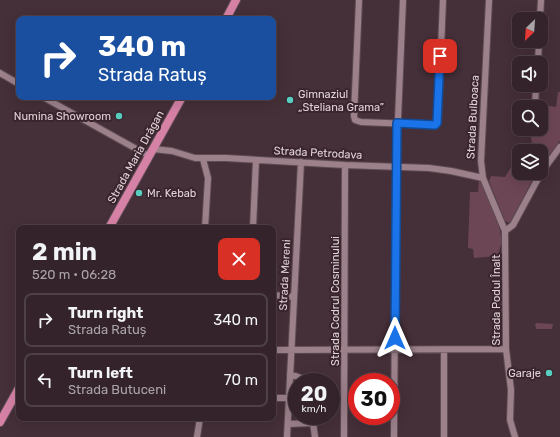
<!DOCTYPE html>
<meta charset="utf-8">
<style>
body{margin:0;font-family:Rubik,sans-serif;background:#3f2f36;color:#f1f3f6;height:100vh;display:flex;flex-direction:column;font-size:15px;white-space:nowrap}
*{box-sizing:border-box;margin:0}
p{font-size:13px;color:#a9a4a8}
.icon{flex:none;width:22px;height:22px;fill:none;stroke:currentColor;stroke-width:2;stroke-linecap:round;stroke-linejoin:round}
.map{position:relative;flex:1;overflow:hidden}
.panel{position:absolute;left:16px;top:225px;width:260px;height:196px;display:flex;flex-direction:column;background:#34232a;border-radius:8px;box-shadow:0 4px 16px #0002,0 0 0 1px #4e4047}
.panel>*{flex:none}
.top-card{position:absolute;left:16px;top:16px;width:260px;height:84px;border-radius:8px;box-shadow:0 4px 16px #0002,0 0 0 1px #4e4047;background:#1a4fa0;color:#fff;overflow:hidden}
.needle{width:26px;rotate:205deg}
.tools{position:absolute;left:512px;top:12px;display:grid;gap:8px}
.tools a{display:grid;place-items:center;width:36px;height:36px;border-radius:8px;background:#34232a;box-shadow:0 4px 16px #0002,0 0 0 1px #4e4047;font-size:20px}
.speed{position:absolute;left:288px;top:373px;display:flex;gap:8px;font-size:20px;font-weight:700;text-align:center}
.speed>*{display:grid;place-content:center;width:52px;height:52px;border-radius:50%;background:#34232a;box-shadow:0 4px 16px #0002,0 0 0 1px #4e4047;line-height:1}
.speed small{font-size:10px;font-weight:400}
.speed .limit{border:6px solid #d22;background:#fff;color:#111}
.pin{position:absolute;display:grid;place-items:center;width:34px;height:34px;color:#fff;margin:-17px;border-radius:8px;box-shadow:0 2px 6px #0006}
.me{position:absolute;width:44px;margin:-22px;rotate:0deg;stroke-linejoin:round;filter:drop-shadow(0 0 3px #0008)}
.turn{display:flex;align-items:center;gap:14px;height:84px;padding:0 16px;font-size:18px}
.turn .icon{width:52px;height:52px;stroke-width:2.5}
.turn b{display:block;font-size:28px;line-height:34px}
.round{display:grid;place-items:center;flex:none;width:42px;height:42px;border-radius:8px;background:#3f2f36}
.headline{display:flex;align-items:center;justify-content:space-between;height:68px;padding:0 16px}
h1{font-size:24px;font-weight:700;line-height:30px}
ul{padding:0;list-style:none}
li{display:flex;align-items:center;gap:12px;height:54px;margin:0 8px 6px;padding:0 8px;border:2px solid #4e4047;border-radius:8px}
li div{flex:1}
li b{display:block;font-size:15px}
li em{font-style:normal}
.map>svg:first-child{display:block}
</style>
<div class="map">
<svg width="560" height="437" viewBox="0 0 560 437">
<rect width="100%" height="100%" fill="#452f38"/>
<path fill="#6d4656" d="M558,92h2v49l-19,25v-15h-15l6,-9 -2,-9 2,-4h9v-22h-3l1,-3 17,3z
M519,155v18h17l-26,50 -5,-2 -16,-40 2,-5 14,1z
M479,180c8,5 22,47 22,57 1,6 -1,13 -4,19l-23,2 -1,-9 -5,-1 2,-56h8z
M537,323l16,1 -1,5h-16l-1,-5z"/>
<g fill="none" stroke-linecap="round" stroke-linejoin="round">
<g stroke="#5e4b53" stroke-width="8">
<path id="minor" d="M359,0l-5,116 1,4 6,2 74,3 3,-4 5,-121
M489,0l-8,161 2,17 22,53 1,118 5,41 -1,30 5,17
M540,19l1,-19
M538,63l1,-22
M0,73l19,11
M43,97l106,59
M535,107l1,-22
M153,149l19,2 23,7h31l119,7 84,3 22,3 32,7
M203,159l5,19 -3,50
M541,173l19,-26
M253,228l3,-68
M505,231l8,-6 28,-52
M273,295l21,2
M273,350l233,-1
M290,374l22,8
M273,398h16
M288,424l25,-1 2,14
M197,437l3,-19
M287,437l14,-275
M344,437l1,-272
M394,437l2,-270 7,-167
M444,437v-87"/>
</g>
<g stroke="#5e4b53" stroke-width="10">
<path id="major" d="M226,19l10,-19
M109,228l73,-131
M0,422l19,-34"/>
</g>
<use href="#minor" stroke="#9c818b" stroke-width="6"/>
<use href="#major" stroke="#d682a6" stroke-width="8"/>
</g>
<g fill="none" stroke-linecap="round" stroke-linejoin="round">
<g stroke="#114b97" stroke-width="10">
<path id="route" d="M395,338l2,-215 38,2 2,-2 3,-67"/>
</g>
<use href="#route" stroke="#1a73e8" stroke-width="7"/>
</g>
<g fill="#58cec0" stroke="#3a252e" stroke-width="1.5">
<circle cx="290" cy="100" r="4"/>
<circle cx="119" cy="116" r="4"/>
<circle cx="139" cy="193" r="4"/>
<circle cx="549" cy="373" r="4"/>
</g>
<g text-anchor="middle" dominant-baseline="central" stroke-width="4" stroke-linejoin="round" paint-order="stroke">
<g font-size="11" fill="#e0d2d7" stroke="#3a252e" text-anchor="start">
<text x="298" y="94">Gimnaziul<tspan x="298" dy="13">„Steliana Grama”</tspan></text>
<text x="111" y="116" text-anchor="end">Numina Showroom</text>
<text x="147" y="193">Mr. Kebab</text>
<text x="541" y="373" text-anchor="end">Garaje</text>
</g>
<g font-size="11" fill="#e0d2d7" stroke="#3a252e">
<text transform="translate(473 117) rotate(-87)">Strada Bulboaca</text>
<text transform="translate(318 153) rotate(3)">Strada Petrodava</text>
<text transform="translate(136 157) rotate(-61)">Strada Maria Drăgan</text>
<text transform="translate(285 275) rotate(-87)">Strada Mereni</text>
<text transform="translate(496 300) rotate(-90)">Strada Podul Înalt</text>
<text transform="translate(335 301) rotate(-90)">Strada Codrul Cosminului</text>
</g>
</g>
</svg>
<div class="tools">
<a><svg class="needle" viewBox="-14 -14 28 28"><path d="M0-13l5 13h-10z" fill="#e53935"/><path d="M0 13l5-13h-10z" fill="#a9a4a8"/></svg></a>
<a><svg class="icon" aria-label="sound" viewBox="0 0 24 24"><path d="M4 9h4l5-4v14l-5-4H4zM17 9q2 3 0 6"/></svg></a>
<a><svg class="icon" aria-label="search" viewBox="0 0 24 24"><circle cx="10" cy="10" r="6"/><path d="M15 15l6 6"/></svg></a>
<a><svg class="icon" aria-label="layers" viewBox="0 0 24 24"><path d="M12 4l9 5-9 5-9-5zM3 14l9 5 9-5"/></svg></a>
</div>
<div class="speed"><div>20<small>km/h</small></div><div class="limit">30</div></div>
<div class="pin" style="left:440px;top:56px;background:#d93025"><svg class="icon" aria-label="arrive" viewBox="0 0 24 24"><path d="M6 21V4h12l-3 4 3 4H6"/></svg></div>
<svg class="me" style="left:395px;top:338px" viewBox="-20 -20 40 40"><path d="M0-17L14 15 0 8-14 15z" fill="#1a73e8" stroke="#fff" stroke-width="4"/></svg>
<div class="top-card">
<div class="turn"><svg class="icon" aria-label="right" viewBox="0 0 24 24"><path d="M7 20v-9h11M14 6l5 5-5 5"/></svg><div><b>340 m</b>Strada Ratuș</div></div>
</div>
<section class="panel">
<div class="headline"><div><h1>2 min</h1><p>520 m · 06:28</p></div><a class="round" style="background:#d93025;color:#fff"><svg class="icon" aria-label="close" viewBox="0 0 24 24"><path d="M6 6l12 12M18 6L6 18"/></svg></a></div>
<ul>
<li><svg class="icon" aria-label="right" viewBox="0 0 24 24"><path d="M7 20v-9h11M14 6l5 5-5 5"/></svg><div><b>Turn right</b><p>Strada Ratuș</p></div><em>340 m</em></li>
<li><svg class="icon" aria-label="left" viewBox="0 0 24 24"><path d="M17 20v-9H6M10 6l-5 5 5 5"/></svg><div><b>Turn left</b><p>Strada Butuceni</p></div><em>70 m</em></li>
</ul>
</section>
</div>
